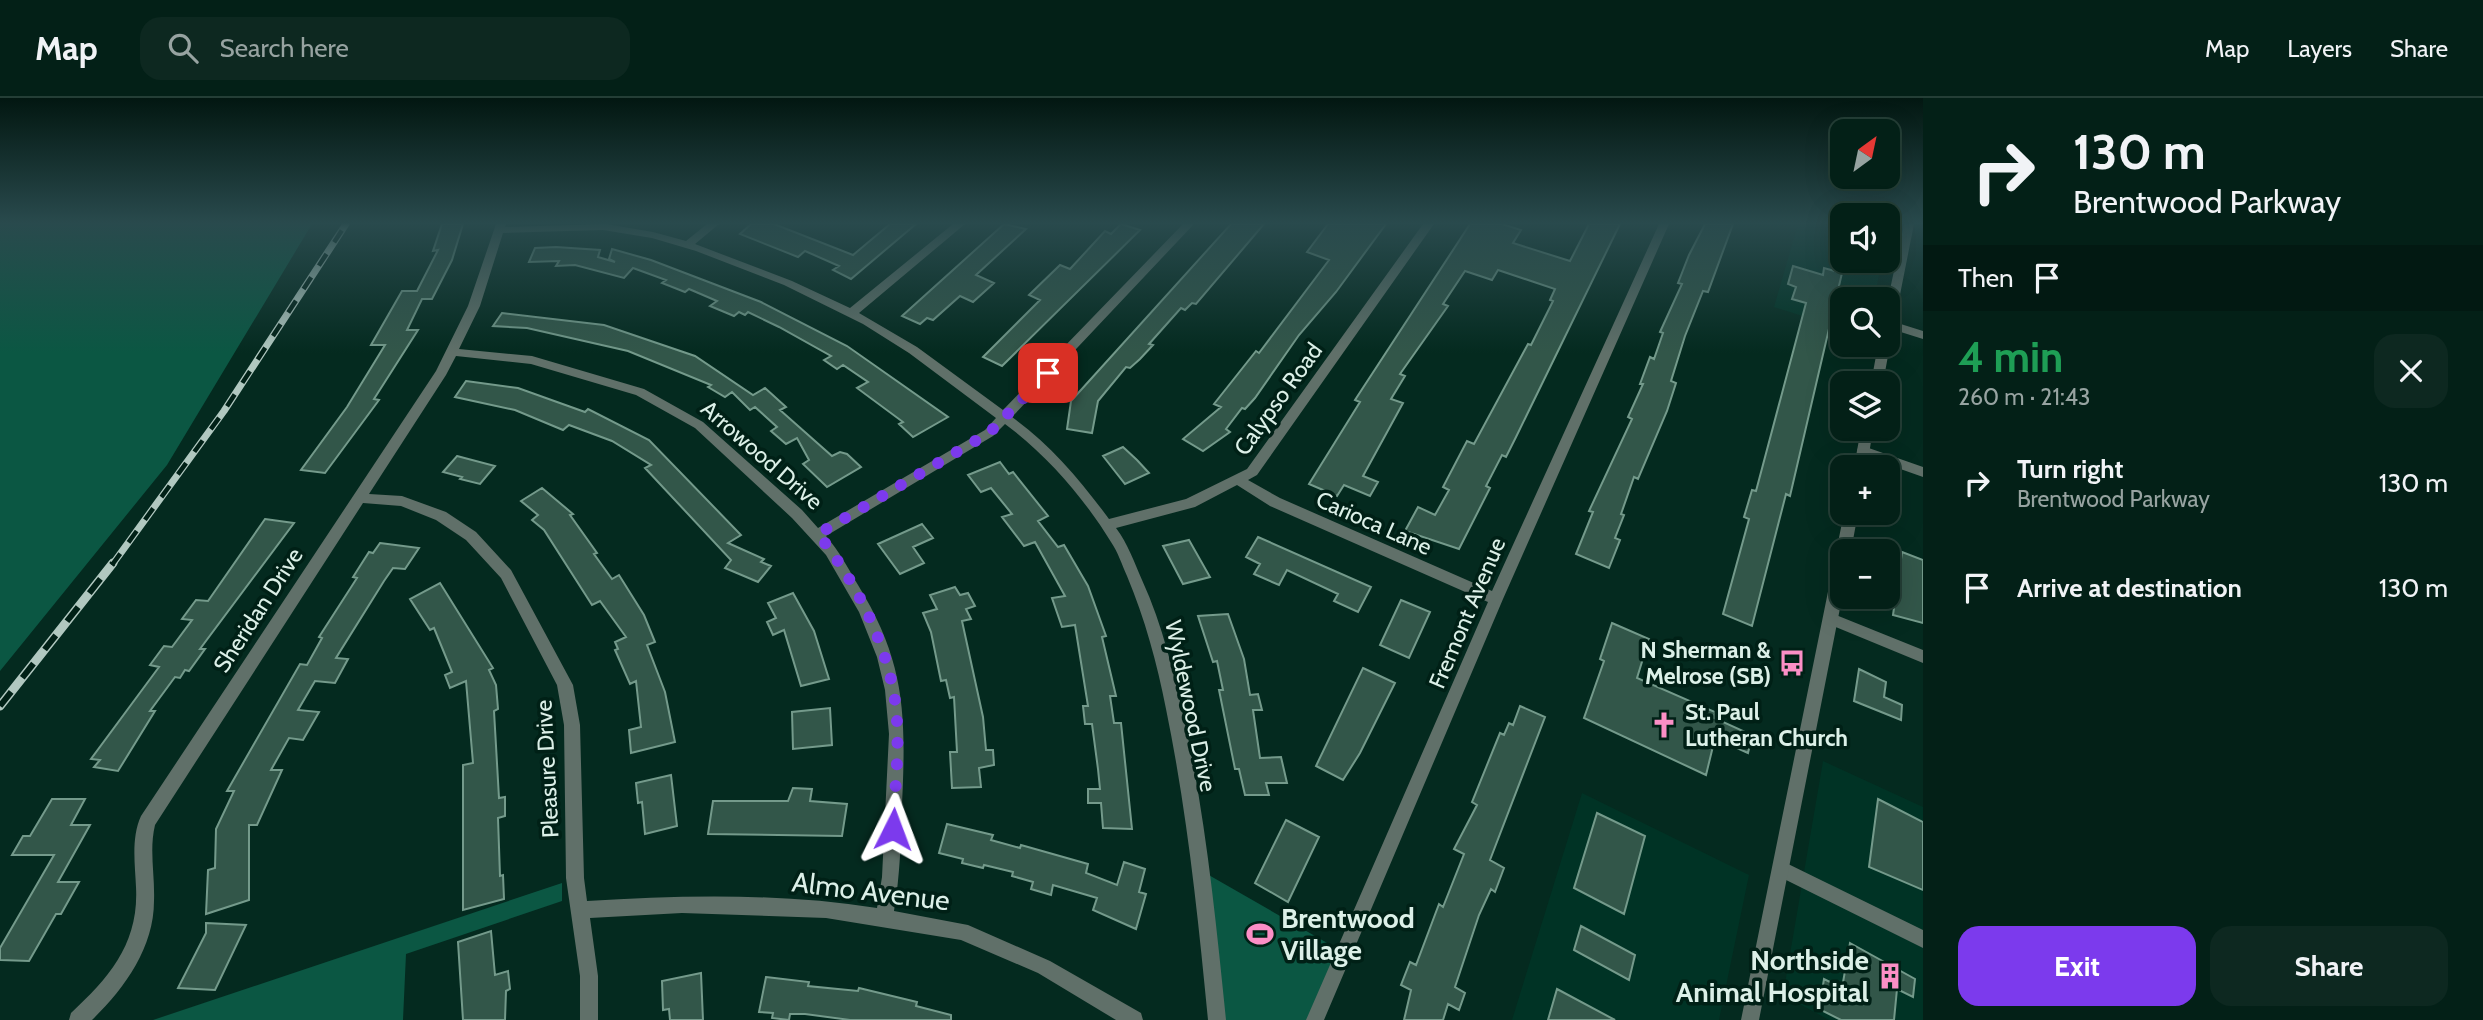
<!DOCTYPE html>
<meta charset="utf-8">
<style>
body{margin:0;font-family:Cabin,sans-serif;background:#0d2820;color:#f1f3f6;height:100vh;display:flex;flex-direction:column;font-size:26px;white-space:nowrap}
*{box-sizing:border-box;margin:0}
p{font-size:23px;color:#97a3a1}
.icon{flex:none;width:38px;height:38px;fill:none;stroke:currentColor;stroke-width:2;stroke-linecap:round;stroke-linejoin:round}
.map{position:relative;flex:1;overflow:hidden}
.details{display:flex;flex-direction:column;background:#032017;width:560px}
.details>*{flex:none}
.banner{background:#032017;color:#f1f3f6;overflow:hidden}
.needle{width:46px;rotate:33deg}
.controls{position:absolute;left:1830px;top:21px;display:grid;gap:14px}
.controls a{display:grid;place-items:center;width:70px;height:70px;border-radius:14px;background:#032017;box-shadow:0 7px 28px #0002,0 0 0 2px #243e36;font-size:35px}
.pin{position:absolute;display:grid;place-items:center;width:60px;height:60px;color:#fff;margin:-30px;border-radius:14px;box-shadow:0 4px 10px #0006}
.me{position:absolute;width:77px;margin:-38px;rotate:3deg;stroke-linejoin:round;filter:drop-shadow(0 0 5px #0008)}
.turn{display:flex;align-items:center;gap:24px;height:147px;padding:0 35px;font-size:32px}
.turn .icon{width:91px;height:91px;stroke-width:2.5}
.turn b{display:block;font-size:49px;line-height:60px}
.then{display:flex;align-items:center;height:66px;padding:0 35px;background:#0003;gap:14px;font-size:26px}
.round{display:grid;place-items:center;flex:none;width:74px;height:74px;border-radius:21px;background:#0d2820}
.head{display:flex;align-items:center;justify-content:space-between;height:119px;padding:0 35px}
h1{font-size:42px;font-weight:700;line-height:52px;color:#1e9e55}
.action{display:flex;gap:14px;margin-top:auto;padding:14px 35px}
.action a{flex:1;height:80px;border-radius:21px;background:#7c3aed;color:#fff;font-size:28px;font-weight:700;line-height:80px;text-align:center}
.action a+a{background:#0d2820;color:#f1f3f6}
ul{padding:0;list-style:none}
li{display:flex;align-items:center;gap:21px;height:105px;padding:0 35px}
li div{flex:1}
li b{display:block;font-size:26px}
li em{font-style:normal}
header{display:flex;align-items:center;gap:42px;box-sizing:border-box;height:98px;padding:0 35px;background:#032017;border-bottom:2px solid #243e36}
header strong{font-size:33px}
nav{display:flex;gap:38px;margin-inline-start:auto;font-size:24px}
.search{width:490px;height:63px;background:#0d2820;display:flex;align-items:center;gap:18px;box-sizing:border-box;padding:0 24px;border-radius:21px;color:#97a3a1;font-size:26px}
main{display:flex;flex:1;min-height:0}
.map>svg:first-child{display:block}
</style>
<header>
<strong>Map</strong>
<div class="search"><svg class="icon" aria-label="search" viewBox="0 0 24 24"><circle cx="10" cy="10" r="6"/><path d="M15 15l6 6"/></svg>Search here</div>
<nav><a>Map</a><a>Layers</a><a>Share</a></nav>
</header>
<main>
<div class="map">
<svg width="1923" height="922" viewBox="0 0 1923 922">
<rect width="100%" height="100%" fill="#042a1f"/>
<path fill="#003325" d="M1798,126h45v37h39l-8,38h-31v30l-69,-22z
M1823,663l100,46v213h-94l-46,-25z
M1582,695l167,82 -30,145h-207z"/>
<path fill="#0b5743" d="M0,126h312l-145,241 -167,206z
M1200,772l143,82 -28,68h-98z
M562,785v18l-156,53 -3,66h-250z"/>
<path fill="#325649" stroke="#749a8b" stroke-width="2" d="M442,126h21l-11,36 -20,39h-10l-15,31h11l-44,69 5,1 -54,73 -24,-3 46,-63 38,-62h-14l31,-54h15l21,-41 -5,1z
M751,126h23l79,31 37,-31h26l-65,55 -18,-9 6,-4 -34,-15 -7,6 -58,-23z
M1004,126l22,5 -50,46 18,8 -21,19 -13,-6 -27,24 -6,-2 -7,6 -18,-8z
M1121,126l19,6 -138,136 -19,-9 57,-57 -11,-5 31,-30 10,4 35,-38 6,3z
M1231,126h33l-68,80 -4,-1 -7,7 -4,-2 -32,36 4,1 -13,14 -10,9 -4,-1 -28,34 -6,32 -25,-4 4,-28z
M1328,126h58l-50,68 -37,43 -44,63 -10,11 -3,-1 -16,21 4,3 -27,19 -20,-12 38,-32 -7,-3 42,-53 3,2 70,-93 -22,-8z
M1470,126h32l19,6 -8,13 57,18 19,-37h31l-104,213 -10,20 -4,-2 -16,31 4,2 -31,61 -54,-18 13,-24 17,8 14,-25 -6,-3 24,-46 7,3 54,-100 3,1 22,-44 -3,-1 5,-11 -57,-19 -6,10 -27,-9 -22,33 5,2 -48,68 5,2 -14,23 12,4 -40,73 15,6 -8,14 -26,-11 -7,11 -28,-12 51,-82 -5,-2z
M1705,126h28l-25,68 -5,-1 -18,45 -14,45 5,2 -9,28 -29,68 -4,-2 -13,37 3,1 -9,23 5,2 -11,28 -33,-14 17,-42 -4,-1 43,-92 -4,-2 15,-33h-3l10,-27 4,2 9,-26 -3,-1 22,-48 -4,-1 11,-28z
M556,149l44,3 -2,7 17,5 -6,-3 3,-10 39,11 110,42 86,44 101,71 -35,20 -14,-13 4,-2 -46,-34 11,-6 -25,-17 -6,4 -13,-9 7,-4 -52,-29 -31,-15 -3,3 -6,-3 -5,4 -24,-10 7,-5 -28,-12 -4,3 -23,-9 4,-3 -33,-12 -9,10 -49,-13 -19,1 3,-5 -30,1 6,-14z
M1793,168l30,9 1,-7 18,5 -52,223 -4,-2 -34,132 -29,-12 26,-95 -5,-2 8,-27 4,1 50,-188 -14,-4 4,-12 -8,-3z
M502,215l102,12 91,31 58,39 12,-7 21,19 -6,3 52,46 8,-4 7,2 14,13 -34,20 -24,-23 6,-4 -12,-22 -11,6 -15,-13 6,-4 -22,-20 -5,3 -18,-18 -7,5 -17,-10 3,-2 -83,-34 -101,-23 -34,-2z
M466,283l52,7 67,24 3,-3 61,31 92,95 -13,8 36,16 -3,3 10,4 -13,16 -33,-14 6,-8 -86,-92 6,-3 -39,-24 -43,-16 -6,5 -48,-20 -60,-13z
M1123,349l14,13 12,13 -24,11 -22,-28z
M457,358l38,10 -15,18 -20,-5 2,-2 -19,-5z
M1000,364l9,12 4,-2 35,44 -10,5 20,26 6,-2 24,41 18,50 -4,1 14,59h-6l4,27h7l11,106 -29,-1 -2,-25h-13v-14h12l-2,-20 -6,-45h-7l-2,-18h5l-13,-81 -13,2 -10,-29 13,-2 -30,-54 -11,4 -22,-29 10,-3 -21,-26 -10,4 -13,-17z
M542,390l31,26 -3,1 27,38 -3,1 18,25 7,-4 25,40 11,27 -8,3 18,47 10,50 -44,11 -2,-23 12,-3 -5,-46 -6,3 -15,-34 3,-1 -3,-7 11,-5 -26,-36 -8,4 -48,-75 -12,-10 6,-5 -17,-14z
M265,421l29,4 -94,126h5l-16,22 -4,-1 -5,8 -5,-1 -25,34h5l-37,60 -24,-4 6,-7 -9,-1 68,-92 -9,-2 14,-19 8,1 20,-27 -10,-1 14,-19 12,1z
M922,426l11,14 -20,9 11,16 -24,11 -22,-30z
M1258,439l113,50 -13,25 -24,-11 4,-7 -51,-24 -8,15 -25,-11 6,-10 -14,-7z
M1189,442l21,37 -27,7 -20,-38z
M380,445l39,5 -14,21 -12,-1 -9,13 -48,77 12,1 -13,24 -20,-2 -17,29 21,2 -16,28 -14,-2 -18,32h11l-25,55h-8v75l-43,14 2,-44 7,-2 1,-39 18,-38h-7l73,-127 7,1 15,-27 -3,-1 38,-59 -4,-1 16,-25 4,1z
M1902,454l21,8v63l-30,-8z
M440,485l53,85 -4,2 7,15 2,24 -4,2 5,87 6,-1v19l-7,2 2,58 3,-1 1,24 -41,11v-145l10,-2 -7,-82 -16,7 -5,-13 7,-3 -18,-44 -4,2 -20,-31z
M955,489l5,8 8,-2 7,13 -9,3 5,10 -9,2 21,96 3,33h7l1,15 -15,3 2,19 -29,1 -2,-36h7l-3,-55 -4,1 -4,-18 -5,1 -10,-49 -8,-19 14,-4 -7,-14z
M793,495l21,38 15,48 -28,7 -17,-56 -11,5 -6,-13 9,-4 -8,-15z
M1401,502l29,12 -21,46 -29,-13z
M1228,516l16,45 6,36 8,-1 4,16h-9l7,48 21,-1 6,26h-21l3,12h-24l-6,-26h-4l-16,-79h4l-6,-29 -4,1 -15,-46z
M1612,525l37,16 -12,39 78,34 -1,6 38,17 -4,18 -33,-15 -9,37 -122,-57 20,-57 -4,-2z
M1363,570l32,15 -35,70 -17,27 -27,-14z
M1859,571l27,13 -2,15 18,8 -1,15 -47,-19z
M1520,608l25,11 -55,143 14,8 -9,24 -4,-3 -12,26 -24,72 10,6 -6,17 -11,-6 -5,16h-39l7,-30 -10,-5 9,-23 6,3 23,-61 4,3 21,-53 -10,-5 23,-44 -5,-3 28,-69 4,2 5,-12 4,2z
M830,610l2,37 -39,4 -1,-37z
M671,677l6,51 -32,8 -3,-32 -4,1 -2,-20z
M793,690l19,1 -2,12 37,3 -5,32 -134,-2 5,-33h75z
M52,701h33l-14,26h19l-32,57h21l-18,32h-5l-27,47 -29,-1v-12l54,-93h-42l11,-19h7z
M1878,701l45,23v68l-54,-23z
M1597,715l48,23 -21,78 -50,-26z
M1286,722l33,17 -31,65 -33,-19z
M947,726l46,11 -2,5 29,8 1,-3 67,19 -2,9 31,12 7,-23 21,7 -6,23 7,2 -10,35 -43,-19 4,-12 -44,-13 -2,10 -20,-6 2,-7 -21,-6 1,-4 -29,-7 -1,3 -21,-5 1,-4 -24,-6z
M206,825l40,2 -31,65 -37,-2 28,-55z
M1581,828l54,29 -6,25 -55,-30z
M491,833l4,44 13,-4 2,18 -4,2 -1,29h-42l-5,-78z
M1850,845l65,36 -2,18 -16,-8 -3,31h-53l-22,-11 5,-30 18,9z
M701,875l2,47h-33l-1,-11 -6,1 -1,-29z
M766,879l43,5 -1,4 50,5 1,-3 58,14 -1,4 35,9v5h-101l-45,-6h-15l-1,6 -17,-2 1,-5 -14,-1z
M1557,891l58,31h-67z"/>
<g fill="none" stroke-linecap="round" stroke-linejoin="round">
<path fill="#607069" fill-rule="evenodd" d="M496,126h10l-1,3 101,-3 47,8 33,9 21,-17h12l-24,20 97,37 58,27 103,-84h12l-106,89 58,34 86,63 180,-186h11l-182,193c39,28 69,64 97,102l77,-20 61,-30 176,-245h11l-177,251 -9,5 32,18 212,93 167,-367h10l-166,375 -179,421h-18l182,-418 -218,-96 -33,-21 -42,22 -79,21c12,16 18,34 26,52 21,46 32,94 43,143 21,98 31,198 41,297h-18c-10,-104 -21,-209 -42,-311 -9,-46 -21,-90 -39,-133 -5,-11 -9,-24 -16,-34 -27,-44 -64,-87 -106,-118l-12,12 -167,100c13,15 22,32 32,49 48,78 48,131 44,220 -1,36 -2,71 -8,106l74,14 82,36 91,52 2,7h-27l-78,-47 -77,-33 -135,-22 -144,-5 -92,5 8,58v44h-18v-44l-14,-98 -2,-153 -7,-40 -56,-107 -35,-38 -30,-20 -35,-14 -38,-3 -208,322c-6,25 0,50 -1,76 0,47 -30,88 -62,119h-23l2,-7c39,-36 68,-70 65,-126 -1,-23 -5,-49 5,-71l295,-445 32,-65zM603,132l49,8 44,13 88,34 79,39 46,29 87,65 -11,12 -167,98 -16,-18 -99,-88 -59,-33 -112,-33 -73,-7 21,-43 23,-73zM456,258l75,8 105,31 59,33 97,90 34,37 33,57 18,45 8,33 4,44 -7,143 -5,31c-96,-15 -193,-13 -290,-7l-3,-23 -4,-153 -7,-40 -62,-115 -35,-38 -30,-20 -44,-16 -33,-2 77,-119z
M1888,222l35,11v8l-35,-11z
M1863,348l60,21v10l-65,-23 -1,-3 1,-3z
M1831,515l92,37v13l-97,-40 -2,-4 2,-4z
M1782,763l141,69v18l-147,-73 -3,-6 3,-6z"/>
<path fill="#607069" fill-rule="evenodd" d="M1904,126h10l-20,101 -6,4v-30z
M1888,244l2,3 -7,38h-12l7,-38h10z
M1861,331h12l-6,38h-13z
M1844,415h14l-7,38h-8v42l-84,427h-18z"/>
<g stroke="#b1c8c0" stroke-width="7">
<path id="rail-far1" d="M112,467l112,-154 122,-187"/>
</g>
<g stroke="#b1c8c0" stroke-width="9">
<path id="rail" d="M0,608l113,-143"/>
</g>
<use href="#rail-far1" stroke="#002016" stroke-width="4.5" stroke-dasharray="14" stroke-linecap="butt"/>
<use href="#rail" stroke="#002016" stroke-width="6" stroke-dasharray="18" stroke-linecap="butt"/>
</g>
<linearGradient id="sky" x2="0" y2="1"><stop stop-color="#021711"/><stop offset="0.49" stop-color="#294a4d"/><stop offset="1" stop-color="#294a4d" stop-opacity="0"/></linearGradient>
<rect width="1923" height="255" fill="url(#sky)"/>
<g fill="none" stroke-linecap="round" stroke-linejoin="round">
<path stroke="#7c3aed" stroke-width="12" stroke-dasharray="0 21.6" d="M893,731c2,-46 9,-95 0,-140 -11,-56 -40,-111 -75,-155l171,-101 59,-60"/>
</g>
<defs>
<g id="bus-bare" transform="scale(2.1)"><path d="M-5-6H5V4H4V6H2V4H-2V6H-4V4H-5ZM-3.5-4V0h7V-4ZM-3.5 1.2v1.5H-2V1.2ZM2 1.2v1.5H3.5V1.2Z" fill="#fb8fc6" stroke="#002016" stroke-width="2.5" paint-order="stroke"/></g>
<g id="church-bare" transform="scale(2.1)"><path d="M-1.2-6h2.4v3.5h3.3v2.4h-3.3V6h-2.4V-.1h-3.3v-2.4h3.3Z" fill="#fb8fc6" stroke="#002016" stroke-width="2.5" paint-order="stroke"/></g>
<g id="stadium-bare" transform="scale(2.1)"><path d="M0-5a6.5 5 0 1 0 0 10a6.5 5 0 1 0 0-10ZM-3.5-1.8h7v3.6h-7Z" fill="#fb8fc6" stroke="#002016" stroke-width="2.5" paint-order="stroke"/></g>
<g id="building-bare" transform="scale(2.1)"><path d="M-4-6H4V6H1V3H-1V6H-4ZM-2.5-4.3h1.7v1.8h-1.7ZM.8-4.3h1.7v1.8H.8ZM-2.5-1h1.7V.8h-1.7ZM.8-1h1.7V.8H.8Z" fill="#fb8fc6" stroke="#002016" stroke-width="2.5" paint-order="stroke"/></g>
</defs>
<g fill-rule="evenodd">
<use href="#bus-bare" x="1792" y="565"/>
<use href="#church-bare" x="1664" y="627"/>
<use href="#stadium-bare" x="1260" y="836"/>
<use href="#building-bare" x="1890" y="878"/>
</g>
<g text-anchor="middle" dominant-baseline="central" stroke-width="7" stroke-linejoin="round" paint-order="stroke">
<g font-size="23" fill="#dcf0e8" stroke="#002016">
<text transform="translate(1278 301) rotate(-54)">Calypso Road</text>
<text transform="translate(762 357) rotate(41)">Arrowood Drive</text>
<text transform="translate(1374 425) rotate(24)">Carioca Lane</text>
<text transform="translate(258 512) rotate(-57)">Sheridan Drive</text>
<text transform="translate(1467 515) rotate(-67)">Fremont Avenue</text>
<text transform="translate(1191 608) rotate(78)">Wyldewood Drive</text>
<text transform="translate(547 671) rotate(-93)">Pleasure Drive</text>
</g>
<g font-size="23" font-weight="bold" fill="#dcf0e8" stroke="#002016" text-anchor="end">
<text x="1771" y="552">N Sherman &amp;<tspan x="1771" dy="26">Melrose (SB)</tspan></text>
<text x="1685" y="614" text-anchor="start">St. Paul<tspan x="1685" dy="26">Lutheran Church</tspan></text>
</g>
<g font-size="28" fill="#dcf0e8" stroke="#002016">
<text transform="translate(871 793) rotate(7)">Almo Avenue</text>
</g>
<g font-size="28" font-weight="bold" fill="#dcf0e8" stroke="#002016" text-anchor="start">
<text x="1281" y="820">Brentwood<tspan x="1281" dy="32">Village</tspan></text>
<text x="1869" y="862" text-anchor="end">Northside<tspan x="1869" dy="32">Animal Hospital</tspan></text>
</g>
</g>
</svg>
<div class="controls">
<a><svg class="needle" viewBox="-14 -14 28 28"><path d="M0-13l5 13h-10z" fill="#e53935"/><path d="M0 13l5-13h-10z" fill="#97a3a1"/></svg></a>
<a><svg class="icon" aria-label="sound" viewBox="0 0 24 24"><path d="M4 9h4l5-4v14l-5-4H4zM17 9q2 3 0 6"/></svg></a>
<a><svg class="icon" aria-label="search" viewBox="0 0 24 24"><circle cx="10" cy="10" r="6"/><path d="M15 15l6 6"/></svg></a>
<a><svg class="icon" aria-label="layers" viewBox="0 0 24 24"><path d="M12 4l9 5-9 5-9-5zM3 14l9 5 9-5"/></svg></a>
<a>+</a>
<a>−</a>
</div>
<div class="pin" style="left:1048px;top:275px;background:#d93025"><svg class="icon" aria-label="arrive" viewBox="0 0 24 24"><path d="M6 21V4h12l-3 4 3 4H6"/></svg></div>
<svg class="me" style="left:893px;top:731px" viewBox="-20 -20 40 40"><path d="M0-17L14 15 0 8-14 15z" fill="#7c3aed" stroke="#fff" stroke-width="4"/></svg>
</div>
<section class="details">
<div class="banner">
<div class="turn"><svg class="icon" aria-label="right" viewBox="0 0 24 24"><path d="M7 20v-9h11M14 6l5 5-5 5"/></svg><div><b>130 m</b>Brentwood Parkway</div></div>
<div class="then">Then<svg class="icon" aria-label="arrive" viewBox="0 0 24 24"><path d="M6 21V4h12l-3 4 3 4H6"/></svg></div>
</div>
<div class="head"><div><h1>4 min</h1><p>260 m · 21:43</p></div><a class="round"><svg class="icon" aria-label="close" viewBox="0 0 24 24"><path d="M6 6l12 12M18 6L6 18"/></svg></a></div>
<ul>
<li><svg class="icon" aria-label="right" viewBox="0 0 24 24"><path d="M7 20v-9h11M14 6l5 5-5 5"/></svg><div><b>Turn right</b><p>Brentwood Parkway</p></div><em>130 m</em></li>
<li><svg class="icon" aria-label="arrive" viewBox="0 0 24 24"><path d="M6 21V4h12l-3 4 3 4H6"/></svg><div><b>Arrive at destination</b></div><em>130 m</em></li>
</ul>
<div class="action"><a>Exit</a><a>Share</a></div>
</section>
</main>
